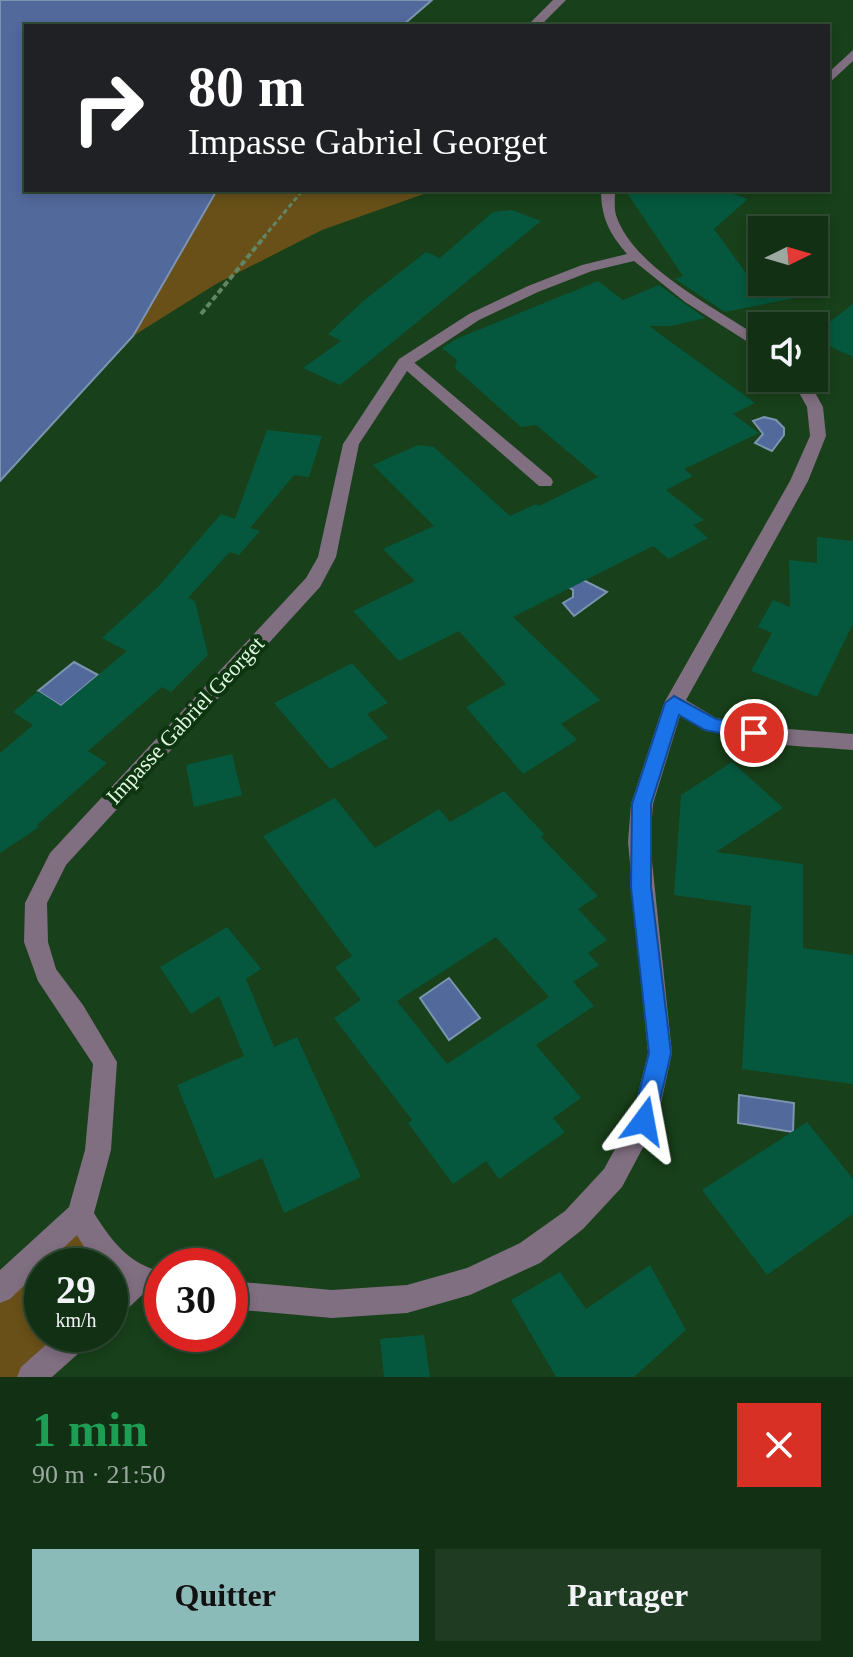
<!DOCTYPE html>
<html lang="fr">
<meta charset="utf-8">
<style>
body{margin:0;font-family:Georgia,serif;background:#1f3c22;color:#f1f3f6;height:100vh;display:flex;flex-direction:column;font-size:30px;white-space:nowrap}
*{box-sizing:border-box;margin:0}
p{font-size:26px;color:#9ca9a0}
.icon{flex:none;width:44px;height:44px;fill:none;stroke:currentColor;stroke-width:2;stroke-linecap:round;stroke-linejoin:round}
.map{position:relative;height:1377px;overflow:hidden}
.sheet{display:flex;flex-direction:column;background:#123014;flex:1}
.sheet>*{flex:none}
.top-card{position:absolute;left:24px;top:24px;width:806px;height:168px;border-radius:0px;box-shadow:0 4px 12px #0003,0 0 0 2px #314b34;background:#202124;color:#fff;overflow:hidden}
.needle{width:52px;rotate:85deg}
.tools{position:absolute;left:748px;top:216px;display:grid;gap:16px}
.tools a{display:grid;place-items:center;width:80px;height:80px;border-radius:0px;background:#123014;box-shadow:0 4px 12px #0003,0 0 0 2px #314b34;font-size:40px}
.speed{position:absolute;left:24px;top:1248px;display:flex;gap:16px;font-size:40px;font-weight:700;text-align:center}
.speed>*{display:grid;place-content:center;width:104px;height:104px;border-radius:50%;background:#123014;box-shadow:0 4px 12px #0003,0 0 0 2px #314b34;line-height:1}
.speed small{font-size:20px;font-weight:400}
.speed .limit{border:12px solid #d22;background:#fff;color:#111}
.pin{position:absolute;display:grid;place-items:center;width:68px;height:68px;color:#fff;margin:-34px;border:4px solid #fff;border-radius:50%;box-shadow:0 2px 8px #0007}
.me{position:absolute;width:88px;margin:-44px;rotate:13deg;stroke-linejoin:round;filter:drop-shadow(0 0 6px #0008)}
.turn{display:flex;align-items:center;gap:28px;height:168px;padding:0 32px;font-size:36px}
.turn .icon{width:104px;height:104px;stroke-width:2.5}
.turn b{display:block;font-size:56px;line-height:68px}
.round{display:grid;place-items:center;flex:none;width:84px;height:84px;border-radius:0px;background:#1f3c22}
.overview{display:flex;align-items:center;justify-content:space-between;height:136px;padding:0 32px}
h1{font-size:48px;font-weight:600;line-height:60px;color:#1e9e55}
.button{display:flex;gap:16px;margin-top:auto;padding:16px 32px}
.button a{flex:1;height:92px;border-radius:0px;background:#8bbbb9;color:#111;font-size:32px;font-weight:600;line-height:92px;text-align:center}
.button a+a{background:#1f3c22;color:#f1f3f6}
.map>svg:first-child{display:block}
</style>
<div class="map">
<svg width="853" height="1377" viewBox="0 0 853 1377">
<rect width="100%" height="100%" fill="#18401a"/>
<path fill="#685018" d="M217,190h218l-113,40 -106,54 -83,52z
M80,1215l57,66 -27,25v-40h-68v68h37l-48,43h-31v-88z"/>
<path fill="#52699b" stroke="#7d94b0" stroke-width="2" d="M0,0h432l-30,26h-376v164h191l-84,146 -133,145z
M764,417l12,3 8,8v7l-12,16 -17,-8 8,-9 -10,-13z
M577,577l30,15 -33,24 -11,-13 10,-6v-7l-8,-5z
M74,662l24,13 -37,31 -23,-15z
M449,978l31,40 -31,22 -29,-42z
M739,1095l55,8 -1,29 -55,-9z"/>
<path fill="#05583e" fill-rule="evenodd" d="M625,190h96l27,9 -34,30 32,44 9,-3 7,4v8h13l24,15 -74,15 -50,-33 8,-3z
M512,210l29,11 -201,164 -37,-17 38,-27 -13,-7 34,-32 64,-50 14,6 53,-46z
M598,281l25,19 36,-15 46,33 -34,8h-22l106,77 -22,11 26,19 -75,36 9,7 -27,14 38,30 -11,5 15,13 -39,21 -16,-13 -140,71 87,83 -39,24 16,16 -54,34 -57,-67 40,-23 -47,-53 -60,30 -46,-50 62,-30 -32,-32 51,-23 -61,-61 45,-20 16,2 76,69 26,-12 3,2 59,-29 -62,-52 -15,2 -66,-59 2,-8 -15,-12 14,-9z
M853,304v53l-39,-18v-5z
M267,430l55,6 -13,41 -15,-2 -44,53 10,3 -21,24 -9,-3 -5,5 -37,41 7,3 13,54 -37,37 -9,-5 -74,64 19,12 -70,62 2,2 -39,26v-100l33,-28 -20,-13 25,-21 23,15 66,-55 -25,-13 57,-52 62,-72 14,5z
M817,537l36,4v83l-36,73 -66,-26 21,-38 -14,-6 15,-27 17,7 -1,-47 28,3z
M352,663l36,40 -21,11 21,24 -58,31 -56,-66z
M232,754l10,41 -48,12 -8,-42z
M732,762l51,46 -67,44 87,12v84l50,7v129l-111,-15 9,-163 -77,-11 7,-100z
M504,791l40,43 -3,3 57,59 -20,13 29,31 -19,13 11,12 -26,17 21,24 -58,39 45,53 -28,20 12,14 -66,47 -13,-18 -33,23 -45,-61 4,-3 -78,-102 27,-18 -26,-33 17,-11 -89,-120 72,-38 40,50 64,-39 11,13zM496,937l53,60 -102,67 -50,-63z
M227,927l34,42 -15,10 28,68 23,-10 64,140 -77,36 -22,-55 -47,21 -38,-94 67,-29 -25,-60 -28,18 -31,-47z
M807,1122l46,57v35l-86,61 -65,-85z
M650,1265l36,65 -52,47h-78l-45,-77 49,-28 26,37z
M424,1335l6,42h-46l-4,-38z"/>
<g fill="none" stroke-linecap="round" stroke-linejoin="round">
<path stroke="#638564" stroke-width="3" stroke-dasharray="5 3" stroke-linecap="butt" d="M263,238l40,-48"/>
<path stroke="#638564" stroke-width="4" stroke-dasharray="6 3" stroke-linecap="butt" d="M201,314l64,-78"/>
<path fill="#806e81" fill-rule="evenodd" d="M405,358l5,1 141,119 2,4 -2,4h-12l-139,-121 -2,-3z"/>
<path fill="#806e81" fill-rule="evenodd" d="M553,0h13l-26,26h-13z
M853,50v11l-25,23v-11z
M601,190h14c0,8 -1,18 1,25 17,53 102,94 146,124v12l-77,-49 -51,-41 -42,10 -54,21 -59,28 -68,45 -52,79 -23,113 -16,30 -254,278 -19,38 1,39 8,27 27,36 34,57 -6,88 -17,63c16,26 36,53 68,58v28l-20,-4 -22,21 -10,4v-33l7,-6 -7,-6v-9h-9l-12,-11 -12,-20 -67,64 -10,4v-33l69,-63 16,-57 8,-86 -55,-83 -14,-39 1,-39 25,-50 256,-275 12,-21 25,-113 56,-85 70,-45 59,-28 54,-21 45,-11c-18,-21 -26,-37 -26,-64z
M791,378h16l16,29 3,29 -18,45 -122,219 30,18 59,10 78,6v16c-58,-5 -122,-3 -173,-34l-27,88 -3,38 22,211 -15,68 -35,66 -39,42 -43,34 -70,32 -63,18 -75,5 -102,-9v-28l102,9 75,-5 60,-17 53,-25 45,-32 39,-42 28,-51 16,-65 -20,-211 3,-38 33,-101 126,-222 20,-45 -3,-29z
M58,1334h35l-4,10 -37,33h-35l4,-10z"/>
</g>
<path fill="#1a73e8" stroke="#114b97" stroke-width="2" d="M674,696l42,23 38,6 9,8 -9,7 -49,-10 -26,-15 -28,89v83l20,166 -16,68 -3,7 -8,4 -8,-4 -4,-7 17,-68 -18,-166 1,-83 33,-101z"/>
<g text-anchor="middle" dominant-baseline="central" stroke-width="8" stroke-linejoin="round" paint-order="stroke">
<g font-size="22" fill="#e1f8e0" stroke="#0c3510">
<text transform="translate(185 720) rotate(-47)">Impasse Gabriel Georget</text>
</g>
</g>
</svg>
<div class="tools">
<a><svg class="needle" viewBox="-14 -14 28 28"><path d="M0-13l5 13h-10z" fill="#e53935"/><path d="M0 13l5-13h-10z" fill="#9ca9a0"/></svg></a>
<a><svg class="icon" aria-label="sound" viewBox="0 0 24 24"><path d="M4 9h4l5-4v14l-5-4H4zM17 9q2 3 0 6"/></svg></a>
</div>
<div class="speed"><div>29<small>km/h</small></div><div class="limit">30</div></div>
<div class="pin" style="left:754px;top:733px;background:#d93025"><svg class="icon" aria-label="arrive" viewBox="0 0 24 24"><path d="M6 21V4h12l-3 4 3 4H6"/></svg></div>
<svg class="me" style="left:644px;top:1121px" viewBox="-20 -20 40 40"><path d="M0-17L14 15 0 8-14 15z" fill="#1a73e8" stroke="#fff" stroke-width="4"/></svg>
<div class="top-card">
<div class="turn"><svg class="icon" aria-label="right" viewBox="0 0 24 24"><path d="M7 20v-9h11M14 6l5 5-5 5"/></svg><div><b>80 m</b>Impasse Gabriel Georget</div></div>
</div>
</div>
<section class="sheet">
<div class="overview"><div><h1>1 min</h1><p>90 m · 21:50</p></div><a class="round" style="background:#d93025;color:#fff"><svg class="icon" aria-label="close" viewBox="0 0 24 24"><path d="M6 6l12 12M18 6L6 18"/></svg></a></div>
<div class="button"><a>Quitter</a><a>Partager</a></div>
</section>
